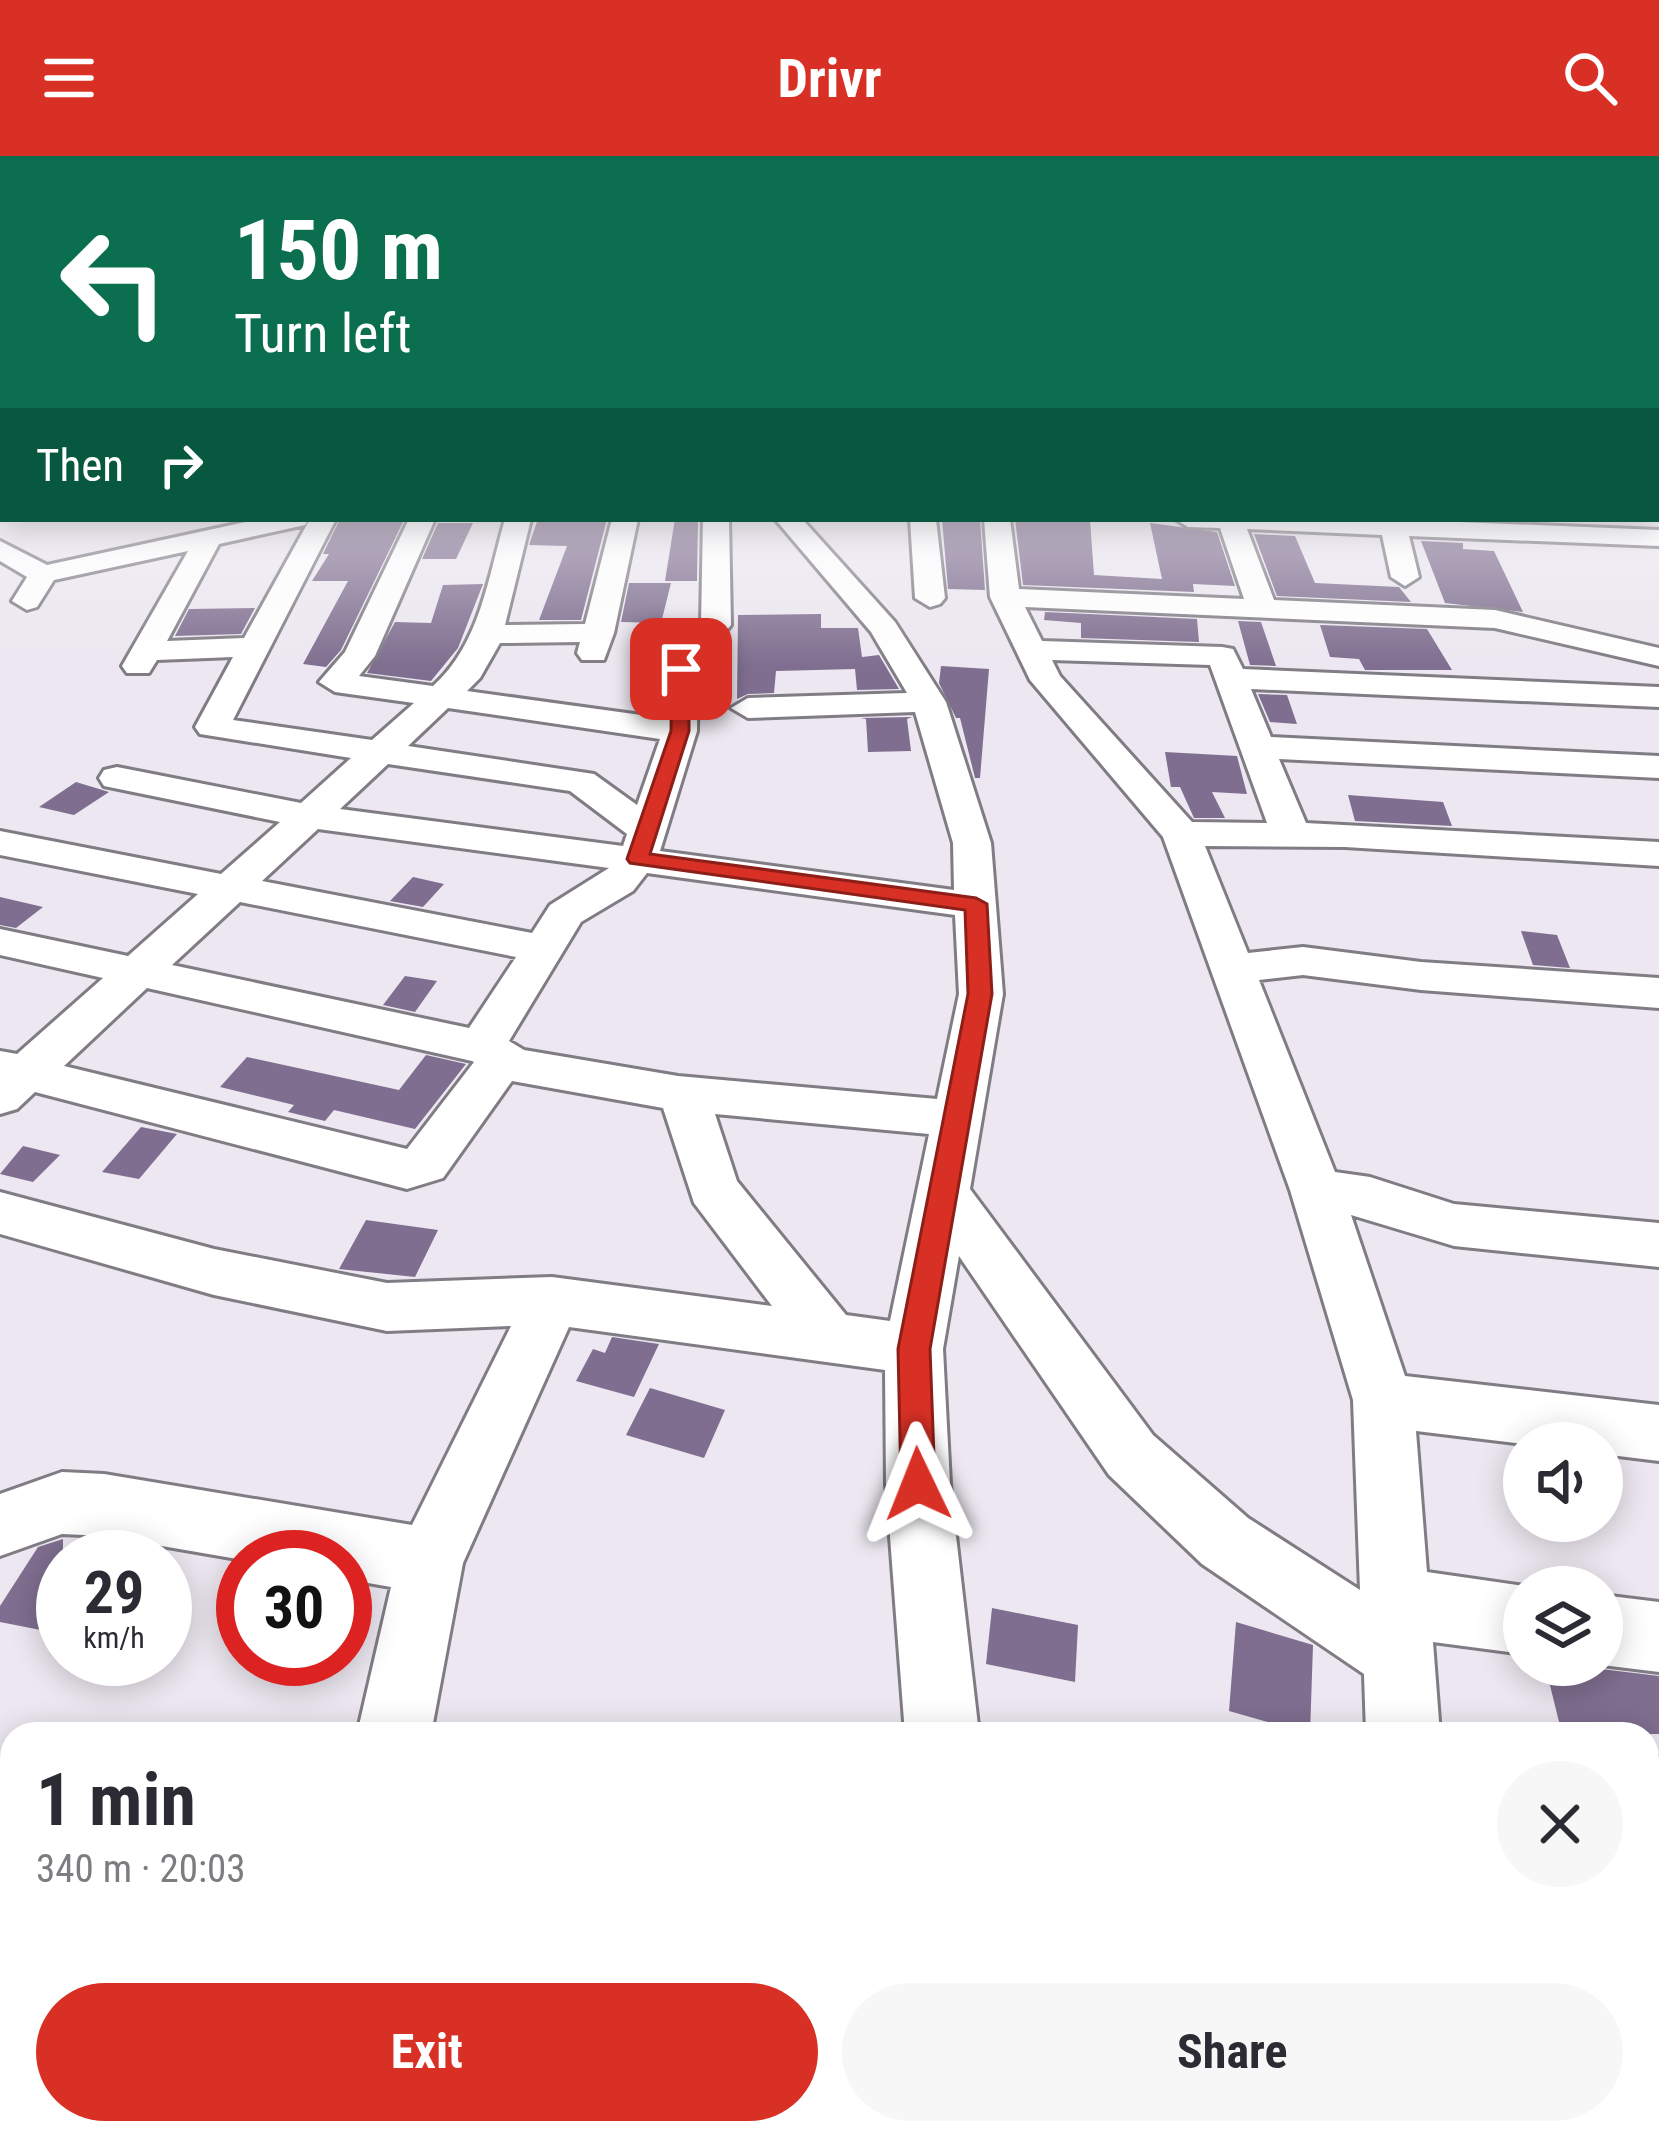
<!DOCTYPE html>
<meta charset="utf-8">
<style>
body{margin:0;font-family:"Roboto Condensed",sans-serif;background:#f7f7f7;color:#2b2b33;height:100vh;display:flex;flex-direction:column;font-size:45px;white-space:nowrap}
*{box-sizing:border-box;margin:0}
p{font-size:39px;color:#7c7c81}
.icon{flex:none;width:66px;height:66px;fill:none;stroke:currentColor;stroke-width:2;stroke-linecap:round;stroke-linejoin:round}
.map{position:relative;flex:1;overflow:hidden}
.drawer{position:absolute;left:0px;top:1566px;width:1659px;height:423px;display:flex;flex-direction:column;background:#fff;border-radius:36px 36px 0 0;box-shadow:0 6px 30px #0003}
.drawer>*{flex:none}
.banner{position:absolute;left:0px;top:0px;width:1659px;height:366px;box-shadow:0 6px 30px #0003;background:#0b6e4f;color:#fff;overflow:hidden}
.fabs{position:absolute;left:1503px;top:1266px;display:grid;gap:24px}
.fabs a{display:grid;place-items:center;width:120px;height:120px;border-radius:50%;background:#fff;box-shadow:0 6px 30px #0003;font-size:60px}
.speed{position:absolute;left:36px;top:1374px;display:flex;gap:24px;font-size:60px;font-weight:700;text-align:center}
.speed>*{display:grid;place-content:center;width:156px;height:156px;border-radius:50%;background:#fff;box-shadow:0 6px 30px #0003;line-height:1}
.speed small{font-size:30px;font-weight:400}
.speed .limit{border:18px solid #d22;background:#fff;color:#111}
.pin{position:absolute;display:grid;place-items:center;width:102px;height:102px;color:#fff;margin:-51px;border-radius:24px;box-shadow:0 6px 18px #0006}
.me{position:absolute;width:132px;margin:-66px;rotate:358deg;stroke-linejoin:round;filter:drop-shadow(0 0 9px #0008)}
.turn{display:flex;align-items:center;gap:42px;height:252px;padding:0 36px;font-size:54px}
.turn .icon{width:156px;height:156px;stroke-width:2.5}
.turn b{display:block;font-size:84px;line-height:102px}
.then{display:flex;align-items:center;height:114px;padding:0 36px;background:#0003;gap:24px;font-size:45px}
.round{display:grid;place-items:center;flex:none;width:126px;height:126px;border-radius:63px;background:#f7f7f7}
.overview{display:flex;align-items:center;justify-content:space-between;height:204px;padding:0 36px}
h1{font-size:72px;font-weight:700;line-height:90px}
.primary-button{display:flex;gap:24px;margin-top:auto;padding:24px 36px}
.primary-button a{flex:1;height:138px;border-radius:72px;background:#d93025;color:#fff;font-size:48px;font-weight:700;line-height:138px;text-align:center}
.primary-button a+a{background:#f7f7f7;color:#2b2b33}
header{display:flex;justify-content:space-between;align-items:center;height:156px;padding:0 36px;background:#d93025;color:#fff;font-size:54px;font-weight:700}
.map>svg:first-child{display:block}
</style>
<header><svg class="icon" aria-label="menu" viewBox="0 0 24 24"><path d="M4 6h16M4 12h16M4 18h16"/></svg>Drivr<svg class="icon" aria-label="search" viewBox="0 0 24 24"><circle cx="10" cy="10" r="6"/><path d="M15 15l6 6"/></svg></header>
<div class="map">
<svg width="1659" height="1988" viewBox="0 0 1659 1988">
<rect width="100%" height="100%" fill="#ece7f0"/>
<path fill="#7f6e8f" d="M340,363l64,1 -63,130 -15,17 -23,-3 45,-83h-36l17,-27h-6z
M538,363h69l-26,101h-42l28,-74 -38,-1z
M675,363h23l-1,62h-32z
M942,363h38l5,71 -37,-1z
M1015,363l75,1 4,55 68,4 -12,-56 67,9 18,54 -42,-2 1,8 -171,-7z
M438,367h35l-17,36h-34z
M1254,378l41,2 20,47 84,4 12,15 -134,-6z
M1421,385l42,2v6l31,2 29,61 -78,-9z
M629,427h42l-10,40 -40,-1z
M483,428l-25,64 -27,33 -64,-8 28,-51 36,1 12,-38z
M255,452l-14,26 -66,2 14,-27z
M1045,456l152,7 2,23 -118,-4v-15l-37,-3z
M821,458v14h37l4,29 17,-2 20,34 -42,1 -2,-21 -79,2 -2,22 -26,1 -11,5 1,-84z
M1238,465l23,1 15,44 -26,-1z
M1320,469l107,4 25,41h-87l-6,-11 -29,-2z
M941,510l48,3 -9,109h-5l-15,-60h-4l-17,-35z
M1258,538l29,1 10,29 -27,-2z
M912,561l-5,2 4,32 -43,1 -2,-33 -5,-1z
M1165,596l72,4 10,38 -35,-2 13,26h-31l-14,-31h-9z
M76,626l33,10 -35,23 -35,-8z
M1348,639l95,7 9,24 -97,-5z
M413,721l31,7 -21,23 -33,-6z
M0,741l43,10 -27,21 -16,-3z
M1521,775l36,4 13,33 -37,-3z
M405,820l32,5 -22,31 -32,-7z
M426,899l40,9 -51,65 -81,-19 -9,11 -37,-9 6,-7 -74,-18 27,-30 152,33z
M141,971l36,7 -38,45 -37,-7z
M23,990l37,9 -27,27 -33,-8z
M366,1064l72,10 -23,47 -76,-8z
M612,1181l47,7 -25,53 -58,-16 17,-32 12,4z
M650,1232l75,22 -21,48 -78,-23z
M63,1383v82l-7,12 -56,-11v-16l38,-59z
M992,1452l86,17 -3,57 -89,-18z
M1236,1466l77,23 -3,89 -81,-23z
M1545,1509h53l3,4 58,7v58h-97z"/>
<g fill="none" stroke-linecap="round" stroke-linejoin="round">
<g stroke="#807c84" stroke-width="6">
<path id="minor" d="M1656,326l3,1v16l-3,-1z
M0,334h3v16h-3z
M259,363h50l-4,6 -86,19 -52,97 77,-3 66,-119h26l-103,201 139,20 42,-37 -79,-11 -16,-10 26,-30 64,-133h26l-60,137 -16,20 74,10c47,-42 55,-108 72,-167h26l-26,106 80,-1 27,-105h26l-24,114 -10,27h-22l-5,-7 3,-11 -80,1 -20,35 -13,13 196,27 3,-54 35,-40 2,-105h26l2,106 -33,40 -1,66 -37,120 294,39 -1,-47 -38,-131 -167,6 -17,-10 17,-10 159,-5 -36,-61 -96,-113h27l93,103 51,80 45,141 12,151 -33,195 183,246 95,83 112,72 -7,-190 -63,-210 -127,-353 -133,-157 -40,-83 -6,-78h26l9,70 225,10 -24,-71 -32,-1 -13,-8h211l273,11v16l-250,-10 10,41 -14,9 -14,-9 -9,-42 -135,-6 27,71 221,10 164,38v18l-164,-38 -470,-21 17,34 180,6 11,2 10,20 416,18v20l-408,-18 20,48 388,19v22l-380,-19 27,64 353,19v24l-314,-19 -140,-1 43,107 55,-6 118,15 238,16v30l-238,-18 -118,-15 -44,5 76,192 35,5 84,27 205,19v44l-205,-21 -103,-31 54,161 254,29v56l-57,-7v-11l-78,1 -108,-13 11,141 104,15h-7v67l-91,-12 7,92h-74l-2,-60 -162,-110 -93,-89 -150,-219 -16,93 7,135 29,250h-74l-19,-250 -1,-114 -316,-43 -106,236 -32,171h-74l34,-147 -46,-8v-22l-102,3 -139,-24 -42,-2 -62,22v-62l62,-22 42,2 308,51 99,-199 -124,5 -173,-36 -214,-61v-42l214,57 173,34 165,-6 220,29 -78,-103 -31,-95 -151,-27 -69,97 -36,11 -372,-97 -18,17 -17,5v-63l17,3 86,-76 -103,-23v-26l128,27 70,-62 -198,-39v-24l221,43 59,-52 -176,-36 -5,-8 5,-8 13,-3 184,36 50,-45 -151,-24 -5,-7 38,-70 -76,3 -8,13h-22l-5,-7 66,-115 -134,29 -17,27 -10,3 -15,-9 15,-24 -27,-16v-20l47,24zM1052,504l158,5 57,158 -75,-1 -132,-146zM448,552l212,31 -23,66 -43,-31 -186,-28zM388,608l182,27 57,43 -4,12 -283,-37zM318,673l291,39 -59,37 -18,28 -270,-52zM647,717l308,42 4,79 -22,105 -259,-23 -154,-26 -15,-9 72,-119 52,-31zM240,746l276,55 -47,71 -297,-63zM147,832l325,73 2,1 -67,87 -343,-83zM715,958l214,20 -39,187 -44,-6 -109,-134z
M910,363h26l9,79 -5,6 -10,3 -15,-9z
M1602,1439l57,7v70l-57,-7z
M1647,1599l12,2v76l-12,-2z
M141,1977h90l-5,11h-90z
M806,1977h90l-3,11h-90z
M1409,1977h115l5,11h-115z"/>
</g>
<g stroke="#807c84" stroke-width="6">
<path id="major" d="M0,279h3v18h-3z"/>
</g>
<g stroke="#807c84" stroke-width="6">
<path id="highway" d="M1656,286h3v18h-3z"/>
</g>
<use href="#minor" fill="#fff" fill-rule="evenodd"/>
<use href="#major" fill="#fff" fill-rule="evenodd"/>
<use href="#highway" fill="#fff" fill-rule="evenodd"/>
</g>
<linearGradient id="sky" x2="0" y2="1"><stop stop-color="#8abfe1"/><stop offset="0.46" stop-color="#f6f4f8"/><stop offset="1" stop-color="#f6f4f8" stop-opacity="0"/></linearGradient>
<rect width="1659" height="511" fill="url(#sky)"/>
<path fill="#d93025" stroke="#8d1f18" stroke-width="3" d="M681,508l8,5v62l-39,123 326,44 11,6 5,90 -62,355 5,135 -5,11 -12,5 -12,-5 -5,-11 -3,-135 70,-355 -3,-84 -335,-47 -3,-4 44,-128 1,-62z"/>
</svg>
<div class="fabs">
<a><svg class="icon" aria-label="sound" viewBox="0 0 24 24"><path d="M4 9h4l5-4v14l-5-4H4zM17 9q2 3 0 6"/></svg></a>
<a><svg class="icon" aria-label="layers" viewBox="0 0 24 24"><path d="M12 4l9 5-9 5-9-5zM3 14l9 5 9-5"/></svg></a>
</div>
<div class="speed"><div>29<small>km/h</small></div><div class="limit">30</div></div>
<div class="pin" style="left:681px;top:513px;background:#d93025"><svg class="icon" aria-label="arrive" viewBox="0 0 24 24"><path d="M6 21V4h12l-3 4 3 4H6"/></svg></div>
<svg class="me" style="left:918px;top:1328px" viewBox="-20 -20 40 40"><path d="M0-17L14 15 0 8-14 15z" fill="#d93025" stroke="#fff" stroke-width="4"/></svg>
<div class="banner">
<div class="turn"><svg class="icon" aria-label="left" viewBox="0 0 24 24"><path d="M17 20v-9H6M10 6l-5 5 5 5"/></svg><div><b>150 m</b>Turn left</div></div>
<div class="then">Then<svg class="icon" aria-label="right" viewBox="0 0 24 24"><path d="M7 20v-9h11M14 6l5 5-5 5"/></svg></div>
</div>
<section class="drawer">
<div class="overview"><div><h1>1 min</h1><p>340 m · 20:03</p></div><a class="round"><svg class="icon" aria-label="close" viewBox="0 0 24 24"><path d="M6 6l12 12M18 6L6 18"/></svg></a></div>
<div class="primary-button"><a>Exit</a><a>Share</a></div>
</section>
</div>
